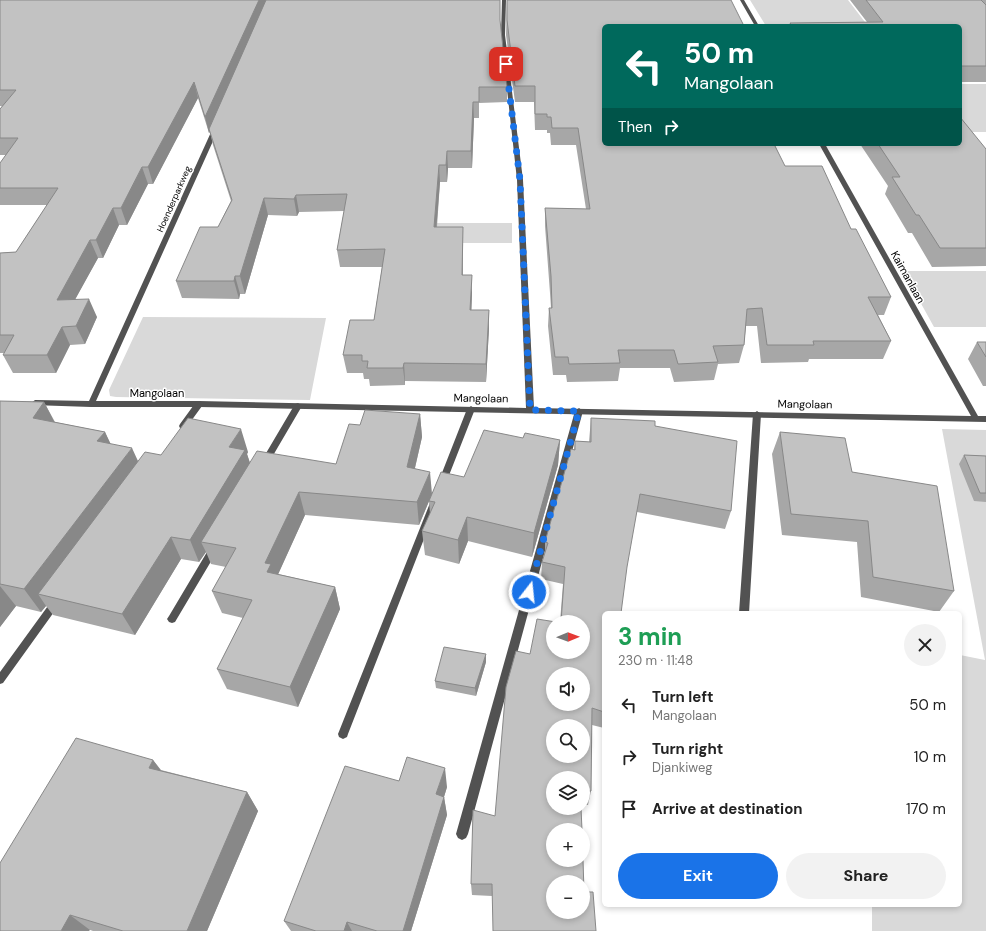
<!DOCTYPE html>
<meta charset="utf-8">
<style>
body{margin:0;font-family:"DM Sans",sans-serif;background:#f2f2f2;color:#222;height:100vh;display:flex;flex-direction:column;font-size:15px;white-space:nowrap}
*{box-sizing:border-box;margin:0}
p{font-size:13px;color:#767676}
.icon{flex:none;width:22px;height:22px;fill:none;stroke:currentColor;stroke-width:2;stroke-linecap:round;stroke-linejoin:round}
.map{position:relative;flex:1;overflow:hidden}
.panel{position:absolute;left:602px;top:611px;width:360px;height:296px;display:flex;flex-direction:column;background:#fff;border-radius:6px;box-shadow:0 2px 6px #0003}
.panel>*{flex:none}
.guide{position:absolute;left:602px;top:24px;width:360px;height:122px;border-radius:6px;box-shadow:0 2px 6px #0003;background:#00695c;color:#fff;overflow:hidden}
.needle{width:26px;rotate:89deg}
.controls{position:absolute;left:546px;top:615px;display:grid;gap:8px}
.controls a{display:grid;place-items:center;width:44px;height:44px;border-radius:50%;background:#fff;box-shadow:0 2px 6px #0003;font-size:20px}
.pin{position:absolute;display:grid;place-items:center;width:34px;height:34px;color:#fff;margin:-17px;border-radius:8px;box-shadow:0 2px 6px #0006}
.me{position:absolute;width:44px;margin:-22px;rotate:16deg;stroke-linejoin:round;filter:drop-shadow(0 0 3px #0008)}
.turn{display:flex;align-items:center;gap:14px;height:84px;padding:0 16px;font-size:18px}
.turn .icon{width:52px;height:52px;stroke-width:2.5}
.turn b{display:block;font-size:28px;line-height:34px}
.then{display:flex;align-items:center;height:38px;padding:0 16px;background:#0003;gap:8px;font-size:15px}
.round{display:grid;place-items:center;flex:none;width:42px;height:42px;border-radius:21px;background:#f2f2f2}
.headline{display:flex;align-items:center;justify-content:space-between;height:68px;padding:0 16px}
h1{font-size:24px;font-weight:700;line-height:30px;color:#1e9e55}
.primary-button{display:flex;gap:8px;margin-top:auto;padding:8px 16px}
.primary-button a{flex:1;height:46px;border-radius:24px;background:#1a73e8;color:#fff;font-size:16px;font-weight:700;line-height:46px;text-align:center}
.primary-button a+a{background:#f2f2f2;color:#222}
ul{padding:0;list-style:none}
li{display:flex;align-items:center;gap:12px;height:52px;padding:0 16px}
li div{flex:1}
li b{display:block;font-size:15px}
li em{font-style:normal}
.map>svg:first-child{display:block}
</style>
<div class="map">
<svg width="986" height="931" viewBox="0 0 986 931">
<rect width="100%" height="100%" fill="#fff"/>
<path fill="#d9d9d9" d="M750,0h98l20,26h-102z
M960,84h26v48h-26z
M348,223h164v20h-168z
M903,271h83v56h-52z
M143,317l183,1 -16,82 -194,-3 -6,-1 -1,-6z
M942,429l44,1v501h-114v-26h88v-250l25,5z"/>
<g fill="none" stroke-linecap="round" stroke-linejoin="round">
<path fill="#525252" fill-rule="evenodd" d="M199,401l3,1 1,2 -1,2 -16,22h-6l-1,-2 1,-2 16,-22z
M298,403l4,3 -34,58h-6l-1,-2 1,-2 33,-56z
M471,406l4,3 -29,74 -1,2h-6l-1,-2 29,-74z
M579,408l4,3 -115,423 -2,4 -4,2 -4,-2 -2,-4 119,-423z
M757,411l4,3 -12,199h-10l14,-199z
M434,500l3,1 1,2 -90,231 -1,3 -4,2 -4,-2 -1,-3 92,-231 1,-2z
M213,546l3,1 1,3 -1,3 -41,69 -3,1 -3,-1 -2,-3 2,-3 41,-69z
M56,598l3,1 2,3 -2,3 -56,78 -3,1v-12l53,-73z"/>
<path fill="#525252" fill-rule="evenodd" d="M502,0h4l-1,35 18,145 11,228 437,8 -152,-272h6l153,272h8v6l-787,-15h-108l-59,-2 -1,-2 4,-3 54,1 123,-271 3,-2 3,2 -122,271h103l327,7 -9,-228 -16,-145z
M740,0h4l15,26h-4z"/>
</g>
<path fill="#a7a7a7" d="M0,0h500v23l7,64v15l-28,1v15h-5l-2,50h-24l-1,14h-7l-3,45 26,17v31l9,17 -1,18h18v18l-3,54 -81,-1v4l-35,1 -1,-7h-5l-1,-6h-16l-4,-18 31,-35 8,-53h-42l-3,-17 7,-39 -45,1 -2,4 -29,-1 -23,79h-5l-1,5 -57,-1 -6,-17 42,-54 13,-26 -18,-56 -3,-13 -1,1 -11,-35 -45,86h-5l-21,41h-8l-16,33h-5l-23,41 22,18 -12,27 -15,1 -14,28h-43l-10,-18 2,-2h-5v-100l16,-1 31,-47h-47v-42l6,-8h-6v-46l2,-3h-2z
M507,0l97,26 181,140 66,63 40,68 -7,18h-6l13,26 -8,18h-74l-1,3 -47,1 -4,-37h-11l-2,19 -5,18 -21,1 -4,16 -40,2 -4,-14h-50l-2,13 -51,1 -1,-7h-13l-5,-49 1,-18h2l-1,-15 -5,-67v-18l41,1 -10,-64h-25l-1,-12h-3v-3h-12l-1,-28h-19l-9,-67z
M850,0h136v82h-26v-56h-171l1,-3 77,-1z
M860,144h100l26,5v117l-54,1 -20,-34h-4l-23,-39 3,-8z
M977,342h9v44h-3l-15,-27z
M0,401l44,1 11,20 50,10 5,12 28,17 23,-6 87,-3 -1,2 3,9 86,1 24,-39 60,-11 2,23 -7,31 17,26 -13,31 -114,-10 -27,59 57,13 5,22 -42,98 -71,-18 -10,-20 26,-51 -21,-5 -10,-22 14,-24 -15,-3 -5,-12 -7,10 -18,-3 -46,76 -82,-20 -7,-9 -5,6 -25,-6 -16,21z
M591,418l64,8 76,85 -6,18 -88,-17 -33,101v115l-12,-3 -1,66 -3,14h-5v-27l-91,118 -20,-1 -1,-11 24,-68 35,-162 23,-2 30,-30h-23l3,-38 -22,-5 1,-17 3,-9v-11l29,-92 1,-9 14,1z
M780,432l72,40 102,119 -15,21 -78,-15 -4,-55 -75,-7 -10,-81z
M523,438l37,2 -2,25 -26,92 -64,-16 -9,23 -34,-9 -3,-24 8,-17 -1,-13 35,-24z
M964,455l22,1v46l-12,-1 -15,-37z
M486,654v8l-10,34 -40,-8 -1,-7z
M153,760l8,10 86,22 11,19 -51,120h-114l-3,-1 -90,1z
M399,781l48,6 -3,10 3,18 -36,116h-120l-7,-10z"/>
<path fill="#888" d="M259,0h9l-59,133 -4,-16z
M194,82l4,16 -45,86 -5,-17z
M473,102l1,16 -2,50 -1,-17z
M447,151l1,17 -1,14 -1,-17z
M439,165l1,17 -5,62 -1,-17z
M142,167l6,17 -21,41 -6,-17z
M296,195l3,17 -2,4 -3,-17z
M264,198l4,17 -23,79 -5,-18z
M113,208l6,17 -16,33 -7,-18z
M463,227v17l-1,48v-17z
M90,240l8,18 -33,60 -8,-18z
M472,275v17l-1,36 -1,-18z
M235,276l5,18 -1,5 -5,-18z
M89,299l8,18 -12,27 -9,-18z
M489,310v18l-3,54v-18z
M62,327l8,18 -14,28 -9,-18z
M404,363l1,18v4l-2,-17z
M44,402l13,25 -24,-9z
M420,414l2,23 -12,52 -3,-22z
M241,429l7,23 -1,2 6,18 -52,70 5,10 -7,10 -9,-22 39,-93z
M105,432l12,25 -20,-16z
M560,440l-2,25 -26,92 2,-24z
M132,448l11,24 -105,122 8,12 -5,6 -17,-23z
M430,472l2,22 -13,31 -2,-23z
M299,492l6,23 -29,64 -9,-7 -2,-9z
M467,517l1,24 -9,23 -1,-24z
M171,537l10,22 -46,76 -13,-21z
M0,586l16,20 -16,21z
M335,587l5,22 -42,98 -8,-20z
M486,654v8l-10,34 -1,-8z
M153,760l15,20 -19,-12z
M445,768l2,19 -8,26 -3,-19z
M247,792l11,19 -51,120h-20z
M444,797l3,18 -36,116h-8z
M70,915l20,15 -1,1h-28z
M347,922l5,9h-8z"/>
<path fill="#c2c2c2" stroke="#888" fill-rule="evenodd" d="M0,0h259l-54,117 -11,-35 -46,85h-6l-21,41h-8l-17,32h-6l-33,60 32,-1 -13,27 -14,1 -15,28h-44l11,-20h-14v-82l16,-1 42,-64h-58v-25l18,-25h-18v-29l16,-19h-16z
M266,0h234v20l7,67h-28v15h-6l-2,49h-24l-1,14h-7l-5,62h29l-1,48h10l-2,35h19l-3,54 -82,-1 -1,5h-36l1,-7h-6v-6h-19l7,-35h24l11,-71 -48,1 10,-56 -51,1 -2,4 -30,-1 -24,78h-5l-1,5h-58l24,-54h18l14,-27 -23,-71z
M507,0h224l13,26h-140v118h170l11,22h37l29,63h5l35,68h-23l23,44h-78l1,4h-47l-5,-37 -15,1 -3,36 -31,1 5,16 -40,2 -4,-14h-56l2,13 -51,1 -1,-7h-13l-6,-49h3l-1,-32 -6,-68 45,1 -12,-81h-26l-1,-11h-4v-3h-12v-28h-20l-8,-66z
M866,0h115l5,5v61h-26v-40h-168l-2,-3 93,-1z
M960,117l26,32v99h-46l-21,-33h-3l-24,-38h8l-22,-33h82z
M977,342h9v15z
M0,401l44,1 -11,16 72,14 -8,9 35,7 -108,141 -24,-5z
M365,410l55,4 -13,53 23,5 -13,30 -118,-10 -34,71 6,1 -4,8 68,15 -45,100 -73,-18 35,-69 -40,-9 24,-43 -35,-6 56,-91 79,13 13,-40 11,1z
M188,418l53,11 -12,18 16,3 -55,90 -19,-3 -49,77 -84,-20 107,-142 16,3z
M591,418l64,3v5l82,15 -6,70 -91,-17 -13,73 -6,46h-17v99l-12,-4 -1,83h-8v-13h-30v30h28l1,22h-29v30h30l1,32h9l3,39h-103l-1,-47h-21l2,-74 22,6 11,-129 10,-36 14,3 7,-35 19,3h-3v30h30v-30h-22l4,-55 -23,-5 6,-19 -3,-1 26,-93 4,1v-9l16,1zM553,674h30v30h-30zM553,726h30v30h-30zM553,882h30v30h-30z
M484,430l39,8 2,-5 35,7 -26,93 -67,-16 -9,23 -36,-9 13,-29 -6,-1 12,-29 23,5z
M780,432l65,6 7,34 85,14 17,105 -81,-14 -5,-56 -77,-7z
M964,455l22,1v37h-6z
M444,647l42,7 -11,34 -40,-7z
M76,738l77,22 -4,8 98,24 -60,139h-64l-53,-16 -9,16h-61v-68z
M407,757l38,11 -9,26 8,3 -41,134h-26l-30,-9 -3,9h-28l-32,-10 61,-155 54,15z"/>
<g fill="none" stroke-linecap="round" stroke-linejoin="round">
<path stroke="#1a73e8" stroke-width="7" stroke-dasharray="0 12.6" d="M506,64l14,116 10,230 49,1 -50,181"/>
</g>
<g text-anchor="middle" dominant-baseline="central" stroke-width="3" stroke-linejoin="round" paint-order="stroke">
<g font-size="9" fill="#000" stroke="#fff">
<text transform="translate(174 199) rotate(-66)">Hoenderparkweg</text>
</g>
<g font-size="11" fill="#000" stroke="#fff">
<text transform="translate(908 277) rotate(61)">Kaimanlaan</text>
<text x="157" y="393">Mangolaan</text>
<text transform="translate(481 398) rotate(1)">Mangolaan</text>
<text transform="translate(805 404) rotate(1)">Mangolaan</text>
</g>
</g>
</svg>
<div class="controls">
<a><svg class="needle" viewBox="-14 -14 28 28"><path d="M0-13l5 13h-10z" fill="#e53935"/><path d="M0 13l5-13h-10z" fill="#767676"/></svg></a>
<a><svg class="icon" aria-label="sound" viewBox="0 0 24 24"><path d="M4 9h4l5-4v14l-5-4H4zM17 9q2 3 0 6"/></svg></a>
<a><svg class="icon" aria-label="search" viewBox="0 0 24 24"><circle cx="10" cy="10" r="6"/><path d="M15 15l6 6"/></svg></a>
<a><svg class="icon" aria-label="layers" viewBox="0 0 24 24"><path d="M12 4l9 5-9 5-9-5zM3 14l9 5 9-5"/></svg></a>
<a>+</a>
<a>−</a>
</div>
<div class="pin" style="left:506px;top:64px;background:#d93025"><svg class="icon" aria-label="arrive" viewBox="0 0 24 24"><path d="M6 21V4h12l-3 4 3 4H6"/></svg></div>
<svg class="me" style="left:529px;top:592px" viewBox="-20 -20 40 40"><circle r="17" fill="#1a73e8" stroke="#fff" stroke-width="3"/><path d="M0-11L8 9 0 5-8 9z" fill="#fff"/></svg>
<div class="guide">
<div class="turn"><svg class="icon" aria-label="left" viewBox="0 0 24 24"><path d="M17 20v-9H6M10 6l-5 5 5 5"/></svg><div><b>50 m</b>Mangolaan</div></div>
<div class="then">Then<svg class="icon" aria-label="right" viewBox="0 0 24 24"><path d="M7 20v-9h11M14 6l5 5-5 5"/></svg></div>
</div>
<section class="panel">
<div class="headline"><div><h1>3 min</h1><p>230 m · 11:48</p></div><a class="round"><svg class="icon" aria-label="close" viewBox="0 0 24 24"><path d="M6 6l12 12M18 6L6 18"/></svg></a></div>
<ul>
<li><svg class="icon" aria-label="left" viewBox="0 0 24 24"><path d="M17 20v-9H6M10 6l-5 5 5 5"/></svg><div><b>Turn left</b><p>Mangolaan</p></div><em>50 m</em></li>
<li><svg class="icon" aria-label="right" viewBox="0 0 24 24"><path d="M7 20v-9h11M14 6l5 5-5 5"/></svg><div><b>Turn right</b><p>Djankiweg</p></div><em>10 m</em></li>
<li><svg class="icon" aria-label="arrive" viewBox="0 0 24 24"><path d="M6 21V4h12l-3 4 3 4H6"/></svg><div><b>Arrive at destination</b></div><em>170 m</em></li>
</ul>
<div class="primary-button"><a>Exit</a><a>Share</a></div>
</section>
</div>
